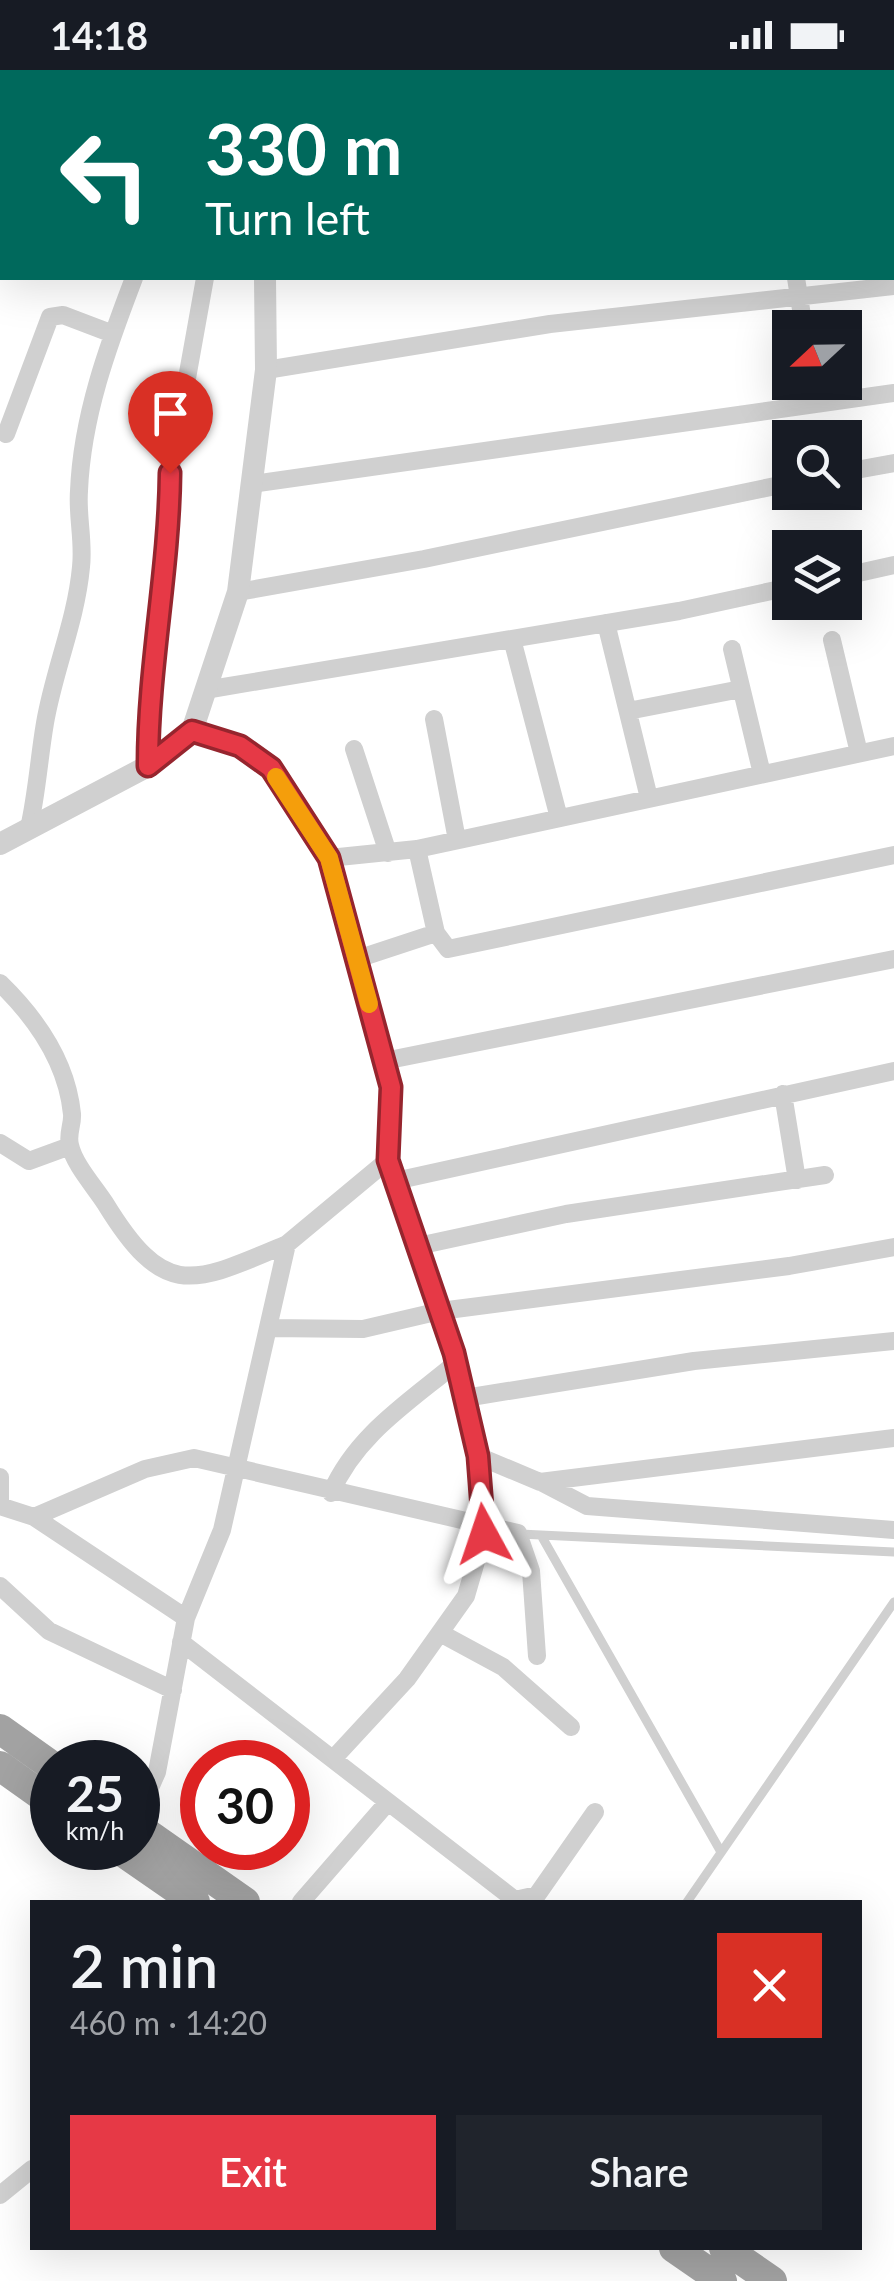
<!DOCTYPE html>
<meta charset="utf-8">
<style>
body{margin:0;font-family:Lato,sans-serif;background:#20242c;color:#f1f3f6;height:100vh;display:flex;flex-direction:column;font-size:38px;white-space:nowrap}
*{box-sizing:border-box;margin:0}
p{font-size:32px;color:#9ea1a6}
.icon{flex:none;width:55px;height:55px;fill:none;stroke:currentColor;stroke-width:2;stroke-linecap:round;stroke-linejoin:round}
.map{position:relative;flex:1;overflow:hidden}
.drawer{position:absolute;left:30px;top:1830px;width:832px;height:350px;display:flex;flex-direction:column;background:#171b24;border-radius:0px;box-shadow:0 10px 40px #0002}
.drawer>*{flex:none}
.banner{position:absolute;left:0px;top:0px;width:895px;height:210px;box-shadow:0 10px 40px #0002;background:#00695c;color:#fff;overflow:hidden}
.needle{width:65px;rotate:248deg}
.tools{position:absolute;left:772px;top:240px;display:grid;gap:20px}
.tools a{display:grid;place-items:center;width:90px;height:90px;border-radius:0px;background:#171b24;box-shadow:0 10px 40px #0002;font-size:50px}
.speed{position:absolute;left:30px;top:1670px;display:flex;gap:20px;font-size:50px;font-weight:700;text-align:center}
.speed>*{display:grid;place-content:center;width:130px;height:130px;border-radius:50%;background:#171b24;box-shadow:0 10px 40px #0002;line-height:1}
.speed small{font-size:25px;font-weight:400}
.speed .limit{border:15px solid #d22;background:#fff;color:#111}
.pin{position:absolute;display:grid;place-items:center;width:85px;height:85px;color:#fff;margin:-102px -42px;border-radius:50% 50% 50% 0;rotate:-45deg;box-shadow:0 0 10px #0007}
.pin .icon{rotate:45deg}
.me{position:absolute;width:110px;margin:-55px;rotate:355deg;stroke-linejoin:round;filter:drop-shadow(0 0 8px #0008)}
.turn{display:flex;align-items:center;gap:35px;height:210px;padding:0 40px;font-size:45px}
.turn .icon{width:130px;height:130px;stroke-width:2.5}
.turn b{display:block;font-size:70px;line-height:85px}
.round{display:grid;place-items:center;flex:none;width:105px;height:105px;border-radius:0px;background:#20242c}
.headline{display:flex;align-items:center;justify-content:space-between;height:170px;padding:0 40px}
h1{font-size:60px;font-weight:600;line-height:75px}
.action{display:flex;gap:20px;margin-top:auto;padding:20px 40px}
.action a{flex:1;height:115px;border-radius:0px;background:#e63946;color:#fff;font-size:40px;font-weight:600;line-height:115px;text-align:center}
.action a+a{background:#20242c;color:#f1f3f6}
.status{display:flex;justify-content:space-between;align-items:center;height:70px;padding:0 50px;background:#171b24;direction:ltr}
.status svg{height:28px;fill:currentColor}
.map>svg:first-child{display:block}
</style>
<div class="status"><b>14:18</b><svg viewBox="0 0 49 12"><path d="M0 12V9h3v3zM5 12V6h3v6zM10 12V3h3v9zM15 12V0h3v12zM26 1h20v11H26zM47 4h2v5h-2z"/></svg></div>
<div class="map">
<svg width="894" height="2211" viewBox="0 0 894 2211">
<rect width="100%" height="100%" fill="#fff"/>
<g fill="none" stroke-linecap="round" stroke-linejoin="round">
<path stroke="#d0d0d0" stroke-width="9" d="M520,1464l374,18
M542,1467l179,315
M687,1832l207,-300"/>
<path stroke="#d0d0d0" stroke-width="18" d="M152,0l1,2
M370,2l1,-2
M475,2v-2
M573,2v-2
M776,2l9,-2
M892,176l2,11
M796,208l8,50
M266,300l284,-46 344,-38
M6,364l44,-117 13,-2 50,19
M845,402l49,-9
M252,414l642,-91
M845,506l49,-11
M238,522l186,-33 366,-76
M606,553l43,175
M512,569l47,179
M832,570l27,113
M732,579l30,125
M205,620l474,-79 111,-24
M628,641l113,-22
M434,649l23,121
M192,661l48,15 31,23 58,89 62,229 -3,73 66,193 24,103 6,78 -18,62 -59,83 -74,80
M354,679l34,104
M148,696v-62l21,-155 1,-76 35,-195
M29,758c8,-35 10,-70 16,-105 9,-53 31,-102 36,-156 3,-26 -4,-51 -2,-76 3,-75 29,-145 55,-213
M417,779l19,84
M329,788l88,-9 477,-103
M357,889l79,-26 12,16 446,-94
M0,913c37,36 67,80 72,131 1,10 -5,20 -2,31 4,19 24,41 35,58 60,98 87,81 182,41
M384,991l510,-102
M783,1024l14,86
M0,1073l29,18 41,-15
M395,1111l499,-110
M418,1176l148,-32 259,-39
M268,1258l95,1 77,-18 349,-45 105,-19
M465,1328l229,-37 200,-20
M478,1386l62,26 354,-44
M0,1407v25
M541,1412l46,24 307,24
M331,1423c25,-58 78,-91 125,-130
M0,1436l34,11 152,101
M34,1447l111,-48 49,-11 324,75 13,38 6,85
M0,1516l49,45 124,59
M442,1564l61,33 68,60
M181,1572l334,258 22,-5 58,-83
M138,1745l19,-43 29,-154 36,-88 65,-286 101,-84
M301,1832l87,-100
M0,2125l32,-26"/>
<path stroke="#d0d0d0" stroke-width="22" d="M263,0v2
M0,774l148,-78 44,-35 46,-139 28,-222 -1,-92"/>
<path stroke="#a2a2a2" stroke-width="30" d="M0,1659l52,37
M0,1696l52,37
M138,1757l107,75
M117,1778l78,54
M674,2178l48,33
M724,2178l48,33"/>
</g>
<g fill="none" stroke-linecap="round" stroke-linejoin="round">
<g stroke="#96252e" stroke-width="25">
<path id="route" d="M170,403c-1,98 -22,194 -22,293l44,-35 48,15 31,22 58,90 62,229 -3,73 66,193 24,103 6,78"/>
</g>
<use href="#route" stroke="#e63946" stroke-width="18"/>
<path stroke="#f59e0b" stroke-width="18" d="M276,707l53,81 40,146"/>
</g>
</svg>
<div class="tools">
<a><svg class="needle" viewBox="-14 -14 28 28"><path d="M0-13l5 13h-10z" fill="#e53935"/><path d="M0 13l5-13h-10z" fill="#9ea1a6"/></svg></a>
<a><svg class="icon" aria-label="search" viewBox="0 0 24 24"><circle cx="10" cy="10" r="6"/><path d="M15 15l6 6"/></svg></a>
<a><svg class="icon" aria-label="layers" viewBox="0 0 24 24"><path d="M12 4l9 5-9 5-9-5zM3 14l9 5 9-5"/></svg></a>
</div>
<div class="speed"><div>25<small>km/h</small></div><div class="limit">30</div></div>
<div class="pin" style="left:170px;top:403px;background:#d93025"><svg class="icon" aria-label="arrive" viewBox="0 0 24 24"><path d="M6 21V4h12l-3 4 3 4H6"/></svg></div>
<svg class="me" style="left:484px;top:1464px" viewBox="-20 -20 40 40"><path d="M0-17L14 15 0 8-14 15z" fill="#e63946" stroke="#fff" stroke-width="4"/></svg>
<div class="banner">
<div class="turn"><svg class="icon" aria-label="left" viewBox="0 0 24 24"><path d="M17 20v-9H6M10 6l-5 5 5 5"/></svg><div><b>330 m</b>Turn left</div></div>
</div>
<section class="drawer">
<div class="headline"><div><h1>2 min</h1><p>460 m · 14:20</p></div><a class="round" style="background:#d93025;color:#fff"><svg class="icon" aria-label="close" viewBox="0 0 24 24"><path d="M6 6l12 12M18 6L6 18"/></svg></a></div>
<div class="action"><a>Exit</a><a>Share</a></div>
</section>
</div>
